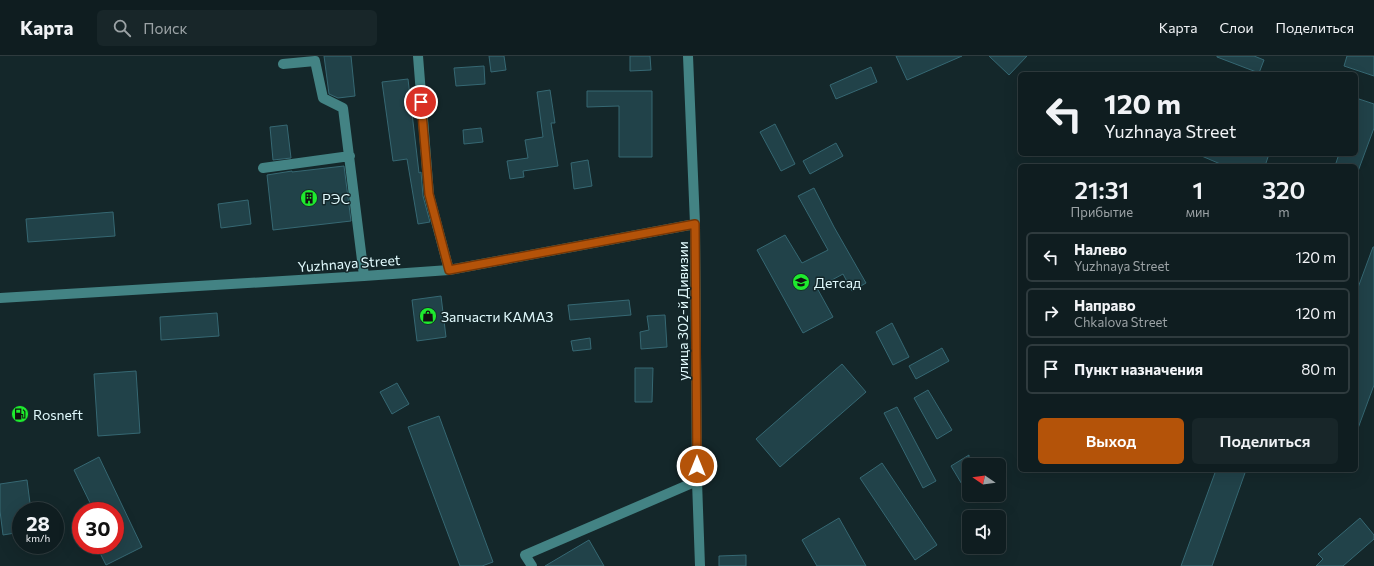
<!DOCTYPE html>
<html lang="ru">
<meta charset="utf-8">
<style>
body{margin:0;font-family:Commissioner,sans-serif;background:#182629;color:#f1f3f6;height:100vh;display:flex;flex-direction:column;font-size:15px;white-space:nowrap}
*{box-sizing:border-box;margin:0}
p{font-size:13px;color:#9ba2a5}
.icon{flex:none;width:22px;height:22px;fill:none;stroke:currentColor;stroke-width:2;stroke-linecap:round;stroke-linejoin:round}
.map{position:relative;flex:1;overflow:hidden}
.sheet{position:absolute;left:1018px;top:108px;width:340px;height:308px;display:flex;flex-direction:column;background:#0f1d20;border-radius:6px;box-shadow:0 4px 16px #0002,0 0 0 1px #2f3b3e}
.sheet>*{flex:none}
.guide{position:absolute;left:1018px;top:16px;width:340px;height:84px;border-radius:6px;box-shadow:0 4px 16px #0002,0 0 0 1px #2f3b3e;background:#0f1d20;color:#f1f3f6;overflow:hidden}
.needle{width:26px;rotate:283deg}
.fabs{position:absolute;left:962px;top:402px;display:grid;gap:8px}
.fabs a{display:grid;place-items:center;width:44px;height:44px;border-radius:6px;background:#0f1d20;box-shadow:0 4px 16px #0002,0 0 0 1px #2f3b3e;font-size:20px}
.speed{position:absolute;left:12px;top:446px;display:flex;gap:8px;font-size:20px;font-weight:700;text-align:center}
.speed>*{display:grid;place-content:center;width:52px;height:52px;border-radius:50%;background:#0f1d20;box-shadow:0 4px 16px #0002,0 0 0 1px #2f3b3e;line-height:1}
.speed small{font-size:10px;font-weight:400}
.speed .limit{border:6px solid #d22;background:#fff;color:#111}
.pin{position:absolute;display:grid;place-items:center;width:34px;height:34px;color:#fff;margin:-17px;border:2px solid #fff;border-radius:50%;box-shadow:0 1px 4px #0007}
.me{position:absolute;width:44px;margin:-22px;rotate:0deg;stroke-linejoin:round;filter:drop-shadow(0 0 3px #0008)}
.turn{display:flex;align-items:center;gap:14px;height:84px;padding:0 20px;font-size:18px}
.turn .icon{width:52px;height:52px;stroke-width:2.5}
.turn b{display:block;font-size:28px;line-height:34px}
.eta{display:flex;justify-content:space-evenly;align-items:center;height:68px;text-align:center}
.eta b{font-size:24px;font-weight:600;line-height:28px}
.primary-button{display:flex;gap:8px;margin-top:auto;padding:8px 20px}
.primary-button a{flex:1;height:46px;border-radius:6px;background:#b45309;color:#fff;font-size:16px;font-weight:600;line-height:46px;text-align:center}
.primary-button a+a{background:#182629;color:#f1f3f6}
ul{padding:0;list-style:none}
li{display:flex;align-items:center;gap:12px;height:50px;margin:0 8px 6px;padding:0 12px;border:2px solid #2f3b3e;border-radius:6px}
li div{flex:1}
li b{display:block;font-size:15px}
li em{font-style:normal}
header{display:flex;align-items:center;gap:24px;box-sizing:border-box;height:56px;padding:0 20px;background:#0f1d20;border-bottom:1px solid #2f3b3e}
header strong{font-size:19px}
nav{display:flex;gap:22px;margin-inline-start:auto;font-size:14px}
.search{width:280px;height:36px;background:#182629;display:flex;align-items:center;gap:10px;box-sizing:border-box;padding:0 14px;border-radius:6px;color:#9ba2a5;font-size:15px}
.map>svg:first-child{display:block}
</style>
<header>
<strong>Карта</strong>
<div class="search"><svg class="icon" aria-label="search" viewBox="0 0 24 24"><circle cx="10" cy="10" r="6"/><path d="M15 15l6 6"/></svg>Поиск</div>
<nav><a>Карта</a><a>Слои</a><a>Поделиться</a></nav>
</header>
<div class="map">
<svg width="1374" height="510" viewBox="0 0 1374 510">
<rect width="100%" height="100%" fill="#14272a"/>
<path fill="#214249" stroke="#366873" d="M324,0h27l4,40 -17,2 -9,-4z
M489,0h15l2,14 -15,2z
M630,0h20l1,14 -21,1z
M896,0h66l-55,24z
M989,0h38l-18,19z
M1217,0h37l10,4 -5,13 -42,-16z
M1347,0h27v20l-30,-10z
M484,10l1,18 -29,2 -2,-18z
M871,11l6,15 -41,17 -6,-14z
M408,23l11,94 2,-1 2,24 7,26 -12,2 -11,-65 -14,2 -11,-79z
M550,34l5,33h-4l7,43 -35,5 1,6 -14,2 -3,-18 21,-3 -3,-18 18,-3 -6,-45z
M587,35h65v66h-33v-51l-32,1z
M1359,43l15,5v24l-17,46 -1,-1v-7h-21l4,-12h17v-46z
M775,68l20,40 -14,7 -21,-39z
M287,69l4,33 -18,2 -3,-33z
M481,72l2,14 -19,2 -1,-14z
M836,87l7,13 -33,18 -7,-13z
M1197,98h72l-4,12h-40z
M588,104l4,26 -18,3 -3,-26z
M344,110l7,55 -78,9 -6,-55 25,-4v1z
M814,132l20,39 32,56 -14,8 -9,-17 -26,14 16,29 -30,16 -46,-83 28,-15 17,28 26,-13 -30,-54z
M248,144l3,24 -30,4 -3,-24z
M113,156l2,24 -87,6 -2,-23z
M1373,191h1v138l-17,46h-1v-138z
M441,240l5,41 -29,4 -5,-41z
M629,244l2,15 -61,5 -2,-15z
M217,257l2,23 -58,4 -1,-23z
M665,259l2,32 -26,2 -1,-17 9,-2 -2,-14z
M892,267l17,34 -16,8 -17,-33z
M590,282l1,11 -18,2 -2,-10z
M942,292l7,13 -33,18 -7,-13z
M842,308l24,28 -86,75 -24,-28z
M635,312h18l-1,34h-17z
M136,315l4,62 -42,3 -4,-62z
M397,327l12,21 -17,10 -12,-22z
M928,334l24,40 -15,9 -23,-41z
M897,351l39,74 -13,7 -39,-75z
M439,360l54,146 -11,4h-22l-52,-139z
M969,399v41l-18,-30z
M99,401l43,90 -36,18 -10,-20h19v-34h-21l-20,-41z
M882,407l55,82 -22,15 -55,-82z
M1216,414h30l-34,96h-31z
M27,424l4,31h-10v21l-18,3 -3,-24v-27z
M839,462l27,48h-49l-15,-26z
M1360,462l14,17v4l-31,27h-27l7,-7 -5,-5z
M589,484l15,26h-59z
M746,499v11h-27v-10z"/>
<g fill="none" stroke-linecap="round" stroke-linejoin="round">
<path stroke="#438384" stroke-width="10" d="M418,0l11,139 20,75
M688,0l7,168 2,257 3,85
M283,8l32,-3 8,37 20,10 21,168
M263,112l87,-12
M0,242l364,-22 85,-6 246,-46
M532,510l-7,-11 172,-74"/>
</g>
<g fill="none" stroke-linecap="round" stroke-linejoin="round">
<g stroke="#753606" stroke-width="10">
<path id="route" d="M421,46l8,92 20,76 246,-46 2,242"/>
</g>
<use href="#route" stroke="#b45309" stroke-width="7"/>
</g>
<defs>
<g id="building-disc" transform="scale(0.9)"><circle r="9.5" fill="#1eea2e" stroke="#14272a"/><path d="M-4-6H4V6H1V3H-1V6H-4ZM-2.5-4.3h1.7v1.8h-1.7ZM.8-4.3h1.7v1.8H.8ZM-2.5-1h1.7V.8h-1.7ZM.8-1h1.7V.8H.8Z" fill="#111"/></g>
<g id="school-disc" transform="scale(0.9)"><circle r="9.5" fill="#1eea2e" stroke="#14272a"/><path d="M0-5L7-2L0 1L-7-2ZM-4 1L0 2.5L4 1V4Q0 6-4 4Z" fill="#111"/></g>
<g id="shop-disc" transform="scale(0.9)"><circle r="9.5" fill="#1eea2e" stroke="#14272a"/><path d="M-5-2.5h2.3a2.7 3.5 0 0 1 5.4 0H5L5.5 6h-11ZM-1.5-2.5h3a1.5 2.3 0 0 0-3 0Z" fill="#111"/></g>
<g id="fuel-disc" transform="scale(0.9)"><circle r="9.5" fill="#1eea2e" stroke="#14272a"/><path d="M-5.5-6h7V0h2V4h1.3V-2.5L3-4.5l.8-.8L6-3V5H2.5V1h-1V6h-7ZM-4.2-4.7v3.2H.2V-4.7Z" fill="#111"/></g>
</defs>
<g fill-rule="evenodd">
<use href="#building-disc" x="309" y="142"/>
<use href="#school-disc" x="801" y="226"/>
<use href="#shop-disc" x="428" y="260"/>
<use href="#fuel-disc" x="20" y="358"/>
</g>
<g text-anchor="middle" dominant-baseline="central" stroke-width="3" stroke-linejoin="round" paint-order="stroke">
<g font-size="14" fill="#e0f9fc" stroke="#14272a" text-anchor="start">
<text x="322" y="142">РЭС</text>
<text x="814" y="226">Детсад</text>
<text x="441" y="260">Запчасти КАМАЗ</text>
<text x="33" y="358">Rosneft</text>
</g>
<g font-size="14" fill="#e0f9fc" stroke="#14272a">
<text transform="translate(349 207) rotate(-4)">Yuzhnaya Street</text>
<text transform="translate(682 255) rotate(-90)">улица 302-й Дивизии</text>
</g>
</g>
</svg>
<div class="fabs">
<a><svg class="needle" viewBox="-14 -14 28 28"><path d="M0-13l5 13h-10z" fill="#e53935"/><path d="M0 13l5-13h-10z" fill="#9ba2a5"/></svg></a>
<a><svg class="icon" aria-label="sound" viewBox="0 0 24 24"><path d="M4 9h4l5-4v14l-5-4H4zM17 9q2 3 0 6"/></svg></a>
</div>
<div class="speed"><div>28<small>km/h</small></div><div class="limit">30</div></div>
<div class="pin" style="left:421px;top:46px;background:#d93025"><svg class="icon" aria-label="arrive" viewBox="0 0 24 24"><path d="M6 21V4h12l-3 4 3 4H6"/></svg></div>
<svg class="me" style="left:697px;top:410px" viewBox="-20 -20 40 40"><circle r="17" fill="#b45309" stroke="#fff" stroke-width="3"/><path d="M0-11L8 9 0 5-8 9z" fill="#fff"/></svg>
<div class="guide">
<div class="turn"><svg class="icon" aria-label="left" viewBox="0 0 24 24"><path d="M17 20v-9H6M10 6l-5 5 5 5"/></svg><div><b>120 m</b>Yuzhnaya Street</div></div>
</div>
<section class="sheet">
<div class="eta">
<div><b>21:31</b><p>Прибытие</p></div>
<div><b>1</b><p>мин</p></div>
<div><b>320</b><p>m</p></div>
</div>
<ul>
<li><svg class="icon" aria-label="left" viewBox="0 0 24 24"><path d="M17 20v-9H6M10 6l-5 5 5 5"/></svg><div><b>Налево</b><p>Yuzhnaya Street</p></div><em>120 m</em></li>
<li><svg class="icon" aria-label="right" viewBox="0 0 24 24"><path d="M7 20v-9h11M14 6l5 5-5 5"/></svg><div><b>Направо</b><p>Chkalova Street</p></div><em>120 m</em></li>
<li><svg class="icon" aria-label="arrive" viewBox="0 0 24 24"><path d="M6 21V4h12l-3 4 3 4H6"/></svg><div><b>Пункт назначения</b></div><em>80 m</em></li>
</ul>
<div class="primary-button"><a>Выход</a><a>Поделиться</a></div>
</section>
</div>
